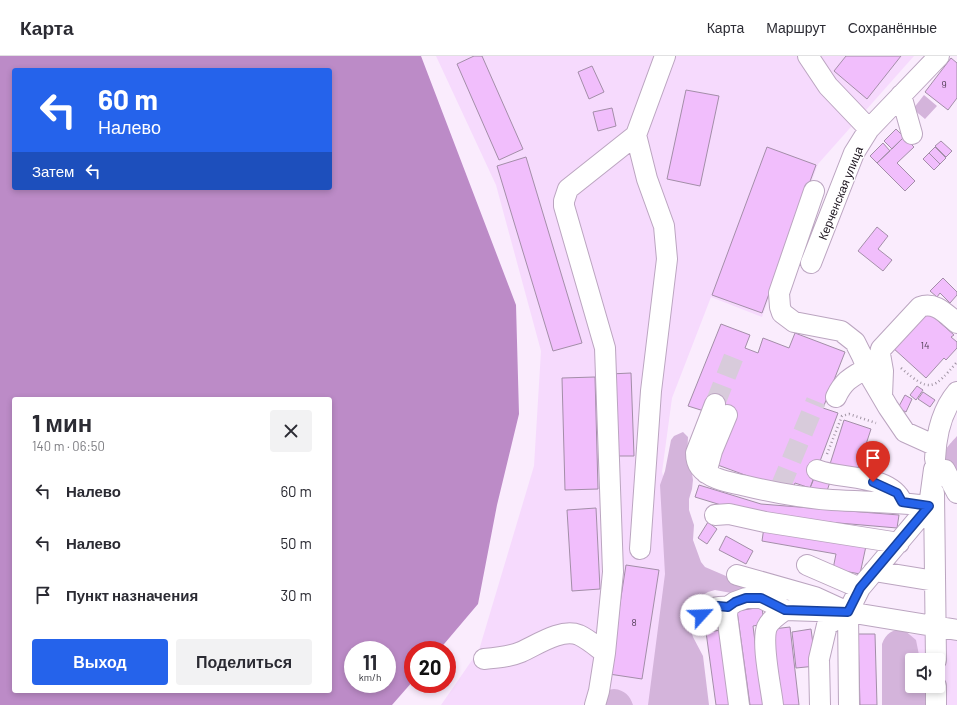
<!DOCTYPE html>
<html lang="ru">
<meta charset="utf-8">
<style>
body{margin:0;font-family:Barlow,sans-serif;background:#f2f2f3;color:#2b2b33;height:100vh;display:flex;flex-direction:column;font-size:15px;white-space:nowrap}
*{box-sizing:border-box;margin:0}
p{font-size:13px;color:#7c7c81}
.icon{flex:none;width:22px;height:22px;fill:none;stroke:currentColor;stroke-width:2;stroke-linecap:round;stroke-linejoin:round}
.map{position:relative;flex:1;overflow:hidden}
.details{position:absolute;left:12px;top:341px;width:320px;height:296px;display:flex;flex-direction:column;background:#fff;border-radius:4px;box-shadow:0 2px 6px #0003}
.details>*{flex:none}
.guide{position:absolute;left:12px;top:12px;width:320px;height:122px;border-radius:4px;box-shadow:0 2px 6px #0003;background:#2563eb;color:#fff;overflow:hidden}
.controls{position:absolute;left:905px;top:597px;display:grid;gap:8px}
.controls a{display:grid;place-items:center;width:40px;height:40px;border-radius:4px;background:#fff;box-shadow:0 2px 6px #0003;font-size:20px}
.speed{position:absolute;left:344px;top:585px;display:flex;gap:8px;font-size:20px;font-weight:700;text-align:center}
.speed>*{display:grid;place-content:center;width:52px;height:52px;border-radius:50%;background:#fff;box-shadow:0 2px 6px #0003;line-height:1}
.speed small{font-size:10px;font-weight:400}
.speed .limit{border:6px solid #d22;background:#fff;color:#111}
.pin{position:absolute;display:grid;place-items:center;width:34px;height:34px;color:#fff;margin:-41px -17px;border-radius:50% 50% 50% 0;rotate:-45deg;box-shadow:0 0 4px #0007}
.pin .icon{rotate:45deg}
.me{position:absolute;width:44px;margin:-22px;rotate:65deg;stroke-linejoin:round;filter:drop-shadow(0 0 3px #0008)}
.turn{display:flex;align-items:center;gap:14px;height:84px;padding:0 20px;font-size:18px}
.turn .icon{width:52px;height:52px;stroke-width:2.5}
.turn b{display:block;font-size:28px;line-height:34px}
.then{display:flex;align-items:center;height:38px;padding:0 20px;background:#0003;gap:8px;font-size:15px}
.round{display:grid;place-items:center;flex:none;width:42px;height:42px;border-radius:4px;background:#f2f2f3}
.overview{display:flex;align-items:center;justify-content:space-between;height:68px;padding:0 20px}
h1{font-size:24px;font-weight:700;line-height:30px}
.cta{display:flex;gap:8px;margin-top:auto;padding:8px 20px}
.cta a{flex:1;height:46px;border-radius:4px;background:#2563eb;color:#fff;font-size:16px;font-weight:700;line-height:46px;text-align:center}
.cta a+a{background:#f2f2f3;color:#2b2b33}
ul{padding:0;list-style:none}
li{display:flex;align-items:center;gap:12px;height:52px;padding:0 20px}
li div{flex:1}
li b{display:block;font-size:15px}
li em{font-style:normal}
header{display:flex;align-items:center;gap:24px;box-sizing:border-box;height:56px;padding:0 20px;background:#fff;border-bottom:1px solid #e1e1e2}
header strong{font-size:19px}
nav{display:flex;gap:22px;margin-inline-start:auto;font-size:14px}
.map>svg:first-child{display:block}
</style>
<header>
<strong>Карта</strong>
<nav><a>Карта</a><a>Маршрут</a><a>Сохранённые</a></nav>
</header>
<div class="map">
<svg width="957" height="649" viewBox="0 0 957 649">
<rect width="100%" height="100%" fill="#faecfd"/>
<path fill="#f6dafd" fill-rule="evenodd" d="M436,0h478l-96,108 -56,153 -51,-20 -39,101 -10,74 11,41 -8,192h-224l38,-55 55,-184 7,-115 -45,-166z
M957,565v84h-60v-71l36,1zM912,604h26v26h-26z"/>
<path fill="#d4b4db" d="M924,39l13,11 -12,13 -12,-10z
M683,376l5,5 -1,22 5,14 1,7 -1,9 -3,10v11l5,15 -1,15 8,22 4,5 42,18 1,2 -11,7 -22,-4 -7,2 -10,6 -8,8 -2,5 -1,5 6,21 10,19 6,49h-61l17,-131 -5,-89 5,-14 6,-31 3,-4z
M957,380v37l-11,-8c-1,-19 -1,-15 11,-29z
M903,573l13,11 4,20h-8v26h18l-1,19h-47v-61c4,-11 10,-14 21,-15z
M614,633c11,1 16,7 19,16h-34l8,-15z"/>
<path fill="#bc8bc7" fill-rule="evenodd" d="M0,0h421l95,249 3,109 -22,91 -19,99 -39,46h-26v31l-21,24h-392zM14,14h316v118h-316zM14,343h316v292h-316zM353,594h34v34h-34z"/>
<path fill="#f1befc" stroke="#a38ea8" d="M474,0h8l41,93 -24,11 -42,-96z
M846,0h55l-34,43 -33,-28z
M951,2l6,5v35l-9,12 -23,-18z
M592,10l12,26 -15,7 -11,-27z
M686,34l33,6 -19,90 -33,-7z
M612,52l4,18 -18,5 -5,-19z
M896,73l8,8 -12,12 -8,-8z
M904,81l10,10 -17,16 18,18 -10,10 -28,-28z
M941,85l11,10 -6,6 -11,-11z
M883,87l7,8 -13,12 -7,-7z
M767,91l49,18 -54,148 -50,-18z
M935,91l11,11 -6,6 -11,-11z
M929,97l11,11 -6,6 -11,-11z
M526,101l56,186 -29,8 -56,-185z
M877,171l11,9 -10,13 14,11 -9,11 -25,-20z
M943,222l14,14v3l-7,8 -10,-10 -3,4 -7,-6z
M928,256l26,23 -3,2 6,5v6l-11,12 -2,-2 -18,20 -34,-31z
M721,268l29,11 -5,13 13,5 5,-15 26,10 6,-15 50,19 -22,56 15,5 -28,75 -15,-5 -4,9 -76,-28 -11,-53 -16,-5z
M631,317l3,83h-21l-3,-82z
M595,321l3,112 -33,1 -3,-112z
M917,330l6,4 -7,10 -6,-5z
M923,336l12,8 -5,7 -12,-8z
M905,339l7,4 -6,13 -8,-4z
M844,364l27,9 -14,43 -27,-8z
M815,420l15,6 -4,12 -16,-6z
M699,429l62,19 138,11 -2,13 -140,-12 -62,-19z
M596,452l4,81 -28,2 -5,-81z
M708,466l9,7 -10,15 -9,-6z
M764,471l102,19 -6,28 -27,-5 3,-15 -74,-13z
M726,480l27,15 -7,13 -27,-14z
M626,509l33,5 -17,109 -33,-5z
M762,551l2,17 -11,2 10,79h-13l-13,-94z
M790,571l9,78h-18l-8,-76z
M811,573l5,37 -20,2 -4,-36z
M722,574l9,75h-15l-10,-73z
M858,578h17l2,71h-17z"/>
<g fill="none" stroke-linecap="round" stroke-linejoin="round">
<path stroke="#d8cbdb" stroke-width="20" stroke-dasharray="20 10" stroke-linecap="butt" d="M715,348l21,-53
M780,432l36,-87"/>
<g stroke="#bba5c0" stroke-width="22">
<path id="minor" d="M808,0l20,30 41,43
M901,39l11,39
M636,79l11,44 17,47 3,33 -16,132 -11,158
M814,135l-35,102 1,14 2,6 12,9 47,9 14,11 7,14 9,22 17,29 17,25 31,14
M811,207l43,-110 15,-24 70,-73
M882,340l1,-25 -3,-17 1,-5 39,-42c15,-6 26,7 37,16
M836,341c8,-17 16,-20 31,-29
M715,348l-19,49c0,5 1,10 4,14 9,12 29,15 42,18 29,7 59,13 90,15 33,2 65,2 97,6
M935,403c1,-23 6,-48 22,-67
M817,414c25,10 73,4 85,32
M706,417l6,-22 15,-36
M934,437l2,167
M715,459l14,-1 36,8 134,21
M807,509l53,23
M874,515l61,10
M737,519l78,22 24,11
M698,563c8,-11 18,-13 30,-12
M484,603c13,-1 25,-2 37,-7 16,-7 40,-24 58,-17 9,4 18,12 26,18
M595,649l4,-14 6,-38 8,-81 -8,-224 -41,-142v-5l4,-12 68,-54 29,-79
M739,649l-12,-90 1,-8 7,-5 11,-4h15l24,12 63,2 109,18
M773,649c-2,-18 -12,-62 -6,-78 3,-7 11,-12 18,-17
M820,649l-1,-46 8,-34 21,-13
M849,649l-1,-93 12,-24 69,-82 5,-37 11,1 12,23
M936,649v-19"/>
</g>
<path stroke="#a296a5" stroke-width="2.5" stroke-dasharray="1 3" stroke-linecap="butt" d="M901,312c29,25 32,22 56,-6
M827,398l15,-38 7,-2 27,9"/>
<use href="#minor" stroke="#fff" stroke-width="20"/>
</g>
<g fill="none" stroke-linecap="round" stroke-linejoin="round">
<g stroke="#184099" stroke-width="10">
<path id="route" d="M701,559l9,-6 8,-3 10,1 7,-5 11,-4h15l24,12 63,2 12,-24 69,-82 -27,-4 -5,-9 -24,-11"/>
</g>
<use href="#route" stroke="#2563eb" stroke-width="7"/>
</g>
<g text-anchor="middle" dominant-baseline="central" stroke-width="3" stroke-linejoin="round" paint-order="stroke">
<g font-size="10" fill="#503d54">
<text x="944" y="28">9</text>
<text x="925" y="289">14</text>
<text x="634" y="566">8</text>
</g>
<g font-size="12" fill="#1a121c" stroke="#fff">
<text transform="translate(840 137) rotate(-68)">Керченская улица</text>
</g>
</g>
</svg>
<div class="controls">
<a><svg class="icon" aria-label="sound" viewBox="0 0 24 24"><path d="M4 9h4l5-4v14l-5-4H4zM17 9q2 3 0 6"/></svg></a>
</div>
<div class="speed"><div>11<small>km/h</small></div><div class="limit">20</div></div>
<div class="pin" style="left:873px;top:426px;background:#d93025"><svg class="icon" aria-label="arrive" viewBox="0 0 24 24"><path d="M6 21V4h12l-3 4 3 4H6"/></svg></div>
<svg class="me" style="left:701px;top:559px" viewBox="-20 -20 40 40"><circle r="19" fill="#fff"/><path d="M0-13L10 11 0 6-10 11z" fill="#2563eb"/></svg>
<div class="guide">
<div class="turn"><svg class="icon" aria-label="left" viewBox="0 0 24 24"><path d="M17 20v-9H6M10 6l-5 5 5 5"/></svg><div><b>60 m</b>Налево</div></div>
<div class="then">Затем<svg class="icon" aria-label="left" viewBox="0 0 24 24"><path d="M17 20v-9H6M10 6l-5 5 5 5"/></svg></div>
</div>
<section class="details">
<div class="overview"><div><h1>1 мин</h1><p>140 m · 06:50</p></div><a class="round"><svg class="icon" aria-label="close" viewBox="0 0 24 24"><path d="M6 6l12 12M18 6L6 18"/></svg></a></div>
<ul>
<li><svg class="icon" aria-label="left" viewBox="0 0 24 24"><path d="M17 20v-9H6M10 6l-5 5 5 5"/></svg><div><b>Налево</b></div><em>60 m</em></li>
<li><svg class="icon" aria-label="left" viewBox="0 0 24 24"><path d="M17 20v-9H6M10 6l-5 5 5 5"/></svg><div><b>Налево</b></div><em>50 m</em></li>
<li><svg class="icon" aria-label="arrive" viewBox="0 0 24 24"><path d="M6 21V4h12l-3 4 3 4H6"/></svg><div><b>Пункт назначения</b></div><em>30 m</em></li>
</ul>
<div class="cta"><a>Выход</a><a>Поделиться</a></div>
</section>
</div>
